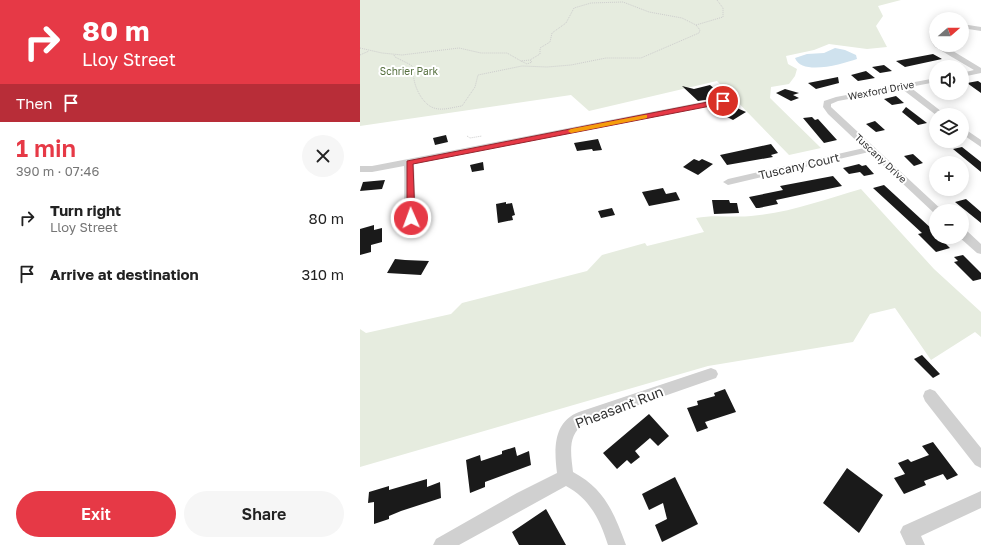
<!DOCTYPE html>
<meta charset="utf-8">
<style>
body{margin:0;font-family:"Golos Text",sans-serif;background:#f6f6f6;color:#222;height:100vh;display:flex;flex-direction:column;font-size:15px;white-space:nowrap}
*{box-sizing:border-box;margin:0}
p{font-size:13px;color:#767676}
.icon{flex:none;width:22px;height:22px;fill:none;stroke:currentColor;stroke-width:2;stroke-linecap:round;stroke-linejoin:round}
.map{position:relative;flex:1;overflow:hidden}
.panel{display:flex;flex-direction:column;background:#fff;width:360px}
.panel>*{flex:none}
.banner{background:#e63946;color:#fff;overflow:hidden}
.needle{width:26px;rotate:70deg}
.buttons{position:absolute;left:569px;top:12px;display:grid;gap:8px}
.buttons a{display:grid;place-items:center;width:40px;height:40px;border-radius:50%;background:#fff;box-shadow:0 2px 10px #0003;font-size:20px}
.pin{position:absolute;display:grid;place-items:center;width:34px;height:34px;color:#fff;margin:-17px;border:2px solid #fff;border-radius:50%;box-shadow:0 1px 4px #0007}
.me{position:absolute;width:44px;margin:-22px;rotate:358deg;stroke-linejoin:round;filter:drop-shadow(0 0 3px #0008)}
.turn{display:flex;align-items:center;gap:14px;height:84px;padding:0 16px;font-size:18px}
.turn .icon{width:52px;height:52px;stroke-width:2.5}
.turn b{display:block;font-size:28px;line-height:34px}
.then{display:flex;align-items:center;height:38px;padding:0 16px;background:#0003;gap:8px;font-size:15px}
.round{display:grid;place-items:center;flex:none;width:42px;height:42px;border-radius:21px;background:#f6f6f6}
.headline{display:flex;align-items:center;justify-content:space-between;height:68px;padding:0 16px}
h1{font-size:24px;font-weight:600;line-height:30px;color:#e63946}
.cta{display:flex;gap:8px;margin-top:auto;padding:8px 16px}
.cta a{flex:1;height:46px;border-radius:24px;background:#e63946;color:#fff;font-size:16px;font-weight:600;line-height:46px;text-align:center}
.cta a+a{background:#f6f6f6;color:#222}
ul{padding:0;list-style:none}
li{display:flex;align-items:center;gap:12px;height:56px;padding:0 16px}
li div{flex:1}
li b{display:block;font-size:15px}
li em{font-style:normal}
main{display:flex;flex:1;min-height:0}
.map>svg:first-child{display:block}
</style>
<main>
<section class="panel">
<div class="banner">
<div class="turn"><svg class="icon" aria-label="right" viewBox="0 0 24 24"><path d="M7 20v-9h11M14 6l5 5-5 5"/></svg><div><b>80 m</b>Lloy Street</div></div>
<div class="then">Then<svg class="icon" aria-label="arrive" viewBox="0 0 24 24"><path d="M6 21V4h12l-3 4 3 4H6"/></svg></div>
</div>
<div class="headline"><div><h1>1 min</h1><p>390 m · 07:46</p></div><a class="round"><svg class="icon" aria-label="close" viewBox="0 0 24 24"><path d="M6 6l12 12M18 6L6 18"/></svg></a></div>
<ul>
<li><svg class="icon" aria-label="right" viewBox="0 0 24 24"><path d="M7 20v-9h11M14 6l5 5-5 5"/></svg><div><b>Turn right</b><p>Lloy Street</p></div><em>80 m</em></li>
<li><svg class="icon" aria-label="arrive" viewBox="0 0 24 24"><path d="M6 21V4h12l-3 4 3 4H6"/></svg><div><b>Arrive at destination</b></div><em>310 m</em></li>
</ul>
<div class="cta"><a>Exit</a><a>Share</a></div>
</section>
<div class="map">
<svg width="621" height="545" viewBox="0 0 621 545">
<rect width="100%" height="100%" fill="#fff"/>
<path fill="#e6ecdf" d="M0,0h541l-23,6 5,10 -7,10 11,21 -20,2 -38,-5 -15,6 -28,6 2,8 9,5 -2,7 -6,8 -18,3 -1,11 51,50 -32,7 -72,-74 -128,30 -18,-16 -211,31z
M501,189l73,80 47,43v25l-6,-5 -44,28 -36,-52 -25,6 -17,28 -145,24 -348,101v-138l6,4 85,-19 11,-11 125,-32 15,-16 43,-12 2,3 57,-14 -8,-14c19,-4 37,0 55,-2 38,-3 75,-17 110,-27z"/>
<path fill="#cfe2ee" d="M475,48l10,2 11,5 1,4c-15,5 -55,17 -62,-1l12,-4 17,-1z"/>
<path fill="#1a1a1a" d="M573,54l9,5 -37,8 -9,-6z
M524,65l8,6 -12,2 -8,-6z
M506,71l9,7 -17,3 -7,-6z
M478,77l1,6 -23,6 -8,-6z
M618,81l3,2v10l-14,-10z
M350,85l10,8 -12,3 3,3 -13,2 -16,-15 12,3z
M425,89l14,4 -6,2 6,3 -8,3 -15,-8z
M536,96l8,7 -12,2 -8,-6z
M546,107l21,16 -9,2 -16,-13z
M377,108l9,4 -13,8 -8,-4z
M452,117l3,3 3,-1 19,21 -13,3 -21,-25z
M515,121l10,9 -9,2 -10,-8z
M86,135l2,7 -13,3 -2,-7z
M238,139l4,11 -9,1 -1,-2 -15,2 -3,-8z
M411,144l7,9 -7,2 2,2 -46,8 -7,-10z
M602,147l19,15v10l-28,-23z
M553,154l10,9 -9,3 -10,-10z
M334,159l5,2 3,-2 11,5 -15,11 -15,-8z
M123,162l1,8 -12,2 -2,-7z
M499,164l3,2 4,-1 8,9 -10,2 -4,-4 -11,2 -6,-6z
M473,176l9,10 -66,14 2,4 -19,4h-3l-7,-11 34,-7 -3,-4z
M25,180l-3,9 -22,2 3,-9z
M524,185l49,45 3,-1v8h3l11,11 -14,4 -18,-18 4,-1 -49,-45z
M303,188l3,6 10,-2 4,8 -31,6 -7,-14z
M606,199l15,13v11l-26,-21z
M352,200h17l1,3h7l2,10 -25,1z
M146,202v2l6,-1 3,12 -3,1 1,4 -15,3 -2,-19z
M252,208l3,7 -14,3 -3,-7z
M14,225v5l8,-2v14l-11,3v7l-11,3v-26z
M603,255l18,18v6l-8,2 -19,-19 4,-1 -4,-4z
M35,259l10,1 24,1 -8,14 -34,-2z
M562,355l18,19 -7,4 -19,-19z
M365,389l11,23 -31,10 3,6 -11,4 -10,-24 11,-3 -1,-4 18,-5 -1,-3z
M289,414l20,22 -11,10 -8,-8 -15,13 5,6 -9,7 -4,-4 -10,9 -14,-16z
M573,442l25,33 -11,5 -4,-6 -19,7 2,4 -22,9 -10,-16 11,-4 -7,-11 10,-4 3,3 18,-7 -7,-9z
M155,447l2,9 12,-5 2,14 -46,17v5l-15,6 -4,-33 14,-5 1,6 21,-7v-3z
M487,468l36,27 -24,38 -36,-30z
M315,477l23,47 -36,18 -7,-17 12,-6 -4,-16 -14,7 -7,-16z
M67,479v8l13,-5 1,16 -40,13 -12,5v3l-15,5v-22l-6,1 1,-11 20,-6v4z
M186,509l20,36h-47l-7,-13z"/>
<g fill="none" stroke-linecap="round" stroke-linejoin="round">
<path stroke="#cdcdcd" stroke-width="1" stroke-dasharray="1 1" stroke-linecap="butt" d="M336,25l27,-8v-9l-6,-8
M0,48l22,5 20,2 57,-7 22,5h26l14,8
M0,55l9,-4
M34,55l1,2 16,8 3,4c-3,12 7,35 20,39 9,3 19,-1 28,-2l13,-19 3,-12 44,-9 25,1 24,-2 35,-7h35l58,-25 1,-3 -4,-5 -14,-7 -33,-6 -26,-10 -32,1 -17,5 -8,15 -14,10 -2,9 -10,6v6l-10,6
M170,60l2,2 -5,2 -6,-3z
M107,136l3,2 12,-2"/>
<path fill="#d0d0d0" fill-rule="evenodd" d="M576,23v22h7l38,23v5l-19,4v-4l12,-3 -39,-23c-6,-7 -10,-19 1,-24z
M602,24l19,3v4l-19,-3z
M576,78v4l-26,5 36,28h-10l-34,-26 -64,12 -7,3v3l112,104h-7v3l-2,-1 -65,-61 -141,33 -5,-3 5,-3 136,-31 -36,-34 -5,-7 1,-6 12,-4z
M363,98l3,1 1,2 -1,2 -312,61 2,54 9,11 -2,3c-8,2 -16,-7 -17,-15 -3,-12 -1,-37 -2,-51l-32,6h-12v-6h12z
M602,127l19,13v7l-19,-13z
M602,229l4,1 15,14v10l-4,-1 -18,-16h3z
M351,368l5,2 2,4 -2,4 -132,46c-17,11 -13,30 -11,48 32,17 41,41 53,73h-18c-8,-25 -18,-46 -42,-59l-107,59h-26l3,-6 81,-46 40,-20c-3,-24 -4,-51 22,-61z
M570,389l5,2 46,57v20l-6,-3 -50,-64 -2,-5 2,-5z
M621,491v17l-60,28 4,9h-19l-6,-13 3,-6z"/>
</g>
<path fill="#e63946" stroke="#96252e" d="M363,99l3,2v2l-313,61 2,54 -4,3 -4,-3v-57z"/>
<path fill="#f59e0b" d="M285,115h2v3l-76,15 -3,-2 3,-2z"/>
<g text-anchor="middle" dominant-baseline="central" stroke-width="4" stroke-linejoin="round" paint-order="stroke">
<g font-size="10" fill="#56703f" stroke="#fff">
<text x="49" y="71">Schrier Park</text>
</g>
<g font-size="10" fill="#333" stroke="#fff">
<text transform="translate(521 90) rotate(-11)">Wexford Drive</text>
<text transform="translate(521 158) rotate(43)">Tuscany Drive</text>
</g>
<g font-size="12" fill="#333" stroke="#fff">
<text transform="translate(439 166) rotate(-13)">Tuscany Court</text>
</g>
<g font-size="14" fill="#333" stroke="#fff">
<text transform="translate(259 407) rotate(-21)">Pheasant Run</text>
</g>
</g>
</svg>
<div class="buttons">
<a><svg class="needle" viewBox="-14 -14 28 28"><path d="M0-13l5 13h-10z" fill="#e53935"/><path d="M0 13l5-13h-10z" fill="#767676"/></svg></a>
<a><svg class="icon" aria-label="sound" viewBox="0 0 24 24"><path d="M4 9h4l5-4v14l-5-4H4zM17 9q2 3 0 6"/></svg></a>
<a><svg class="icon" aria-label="layers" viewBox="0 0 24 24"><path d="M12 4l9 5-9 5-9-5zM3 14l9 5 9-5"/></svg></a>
<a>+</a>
<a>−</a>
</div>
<div class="pin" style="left:363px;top:101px;background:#d93025"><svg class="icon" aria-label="arrive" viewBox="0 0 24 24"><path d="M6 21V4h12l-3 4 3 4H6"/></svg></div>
<svg class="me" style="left:51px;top:218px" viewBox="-20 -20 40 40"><circle r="17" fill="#e63946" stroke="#fff" stroke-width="3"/><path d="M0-11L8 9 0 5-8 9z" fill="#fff"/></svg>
</div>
</main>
